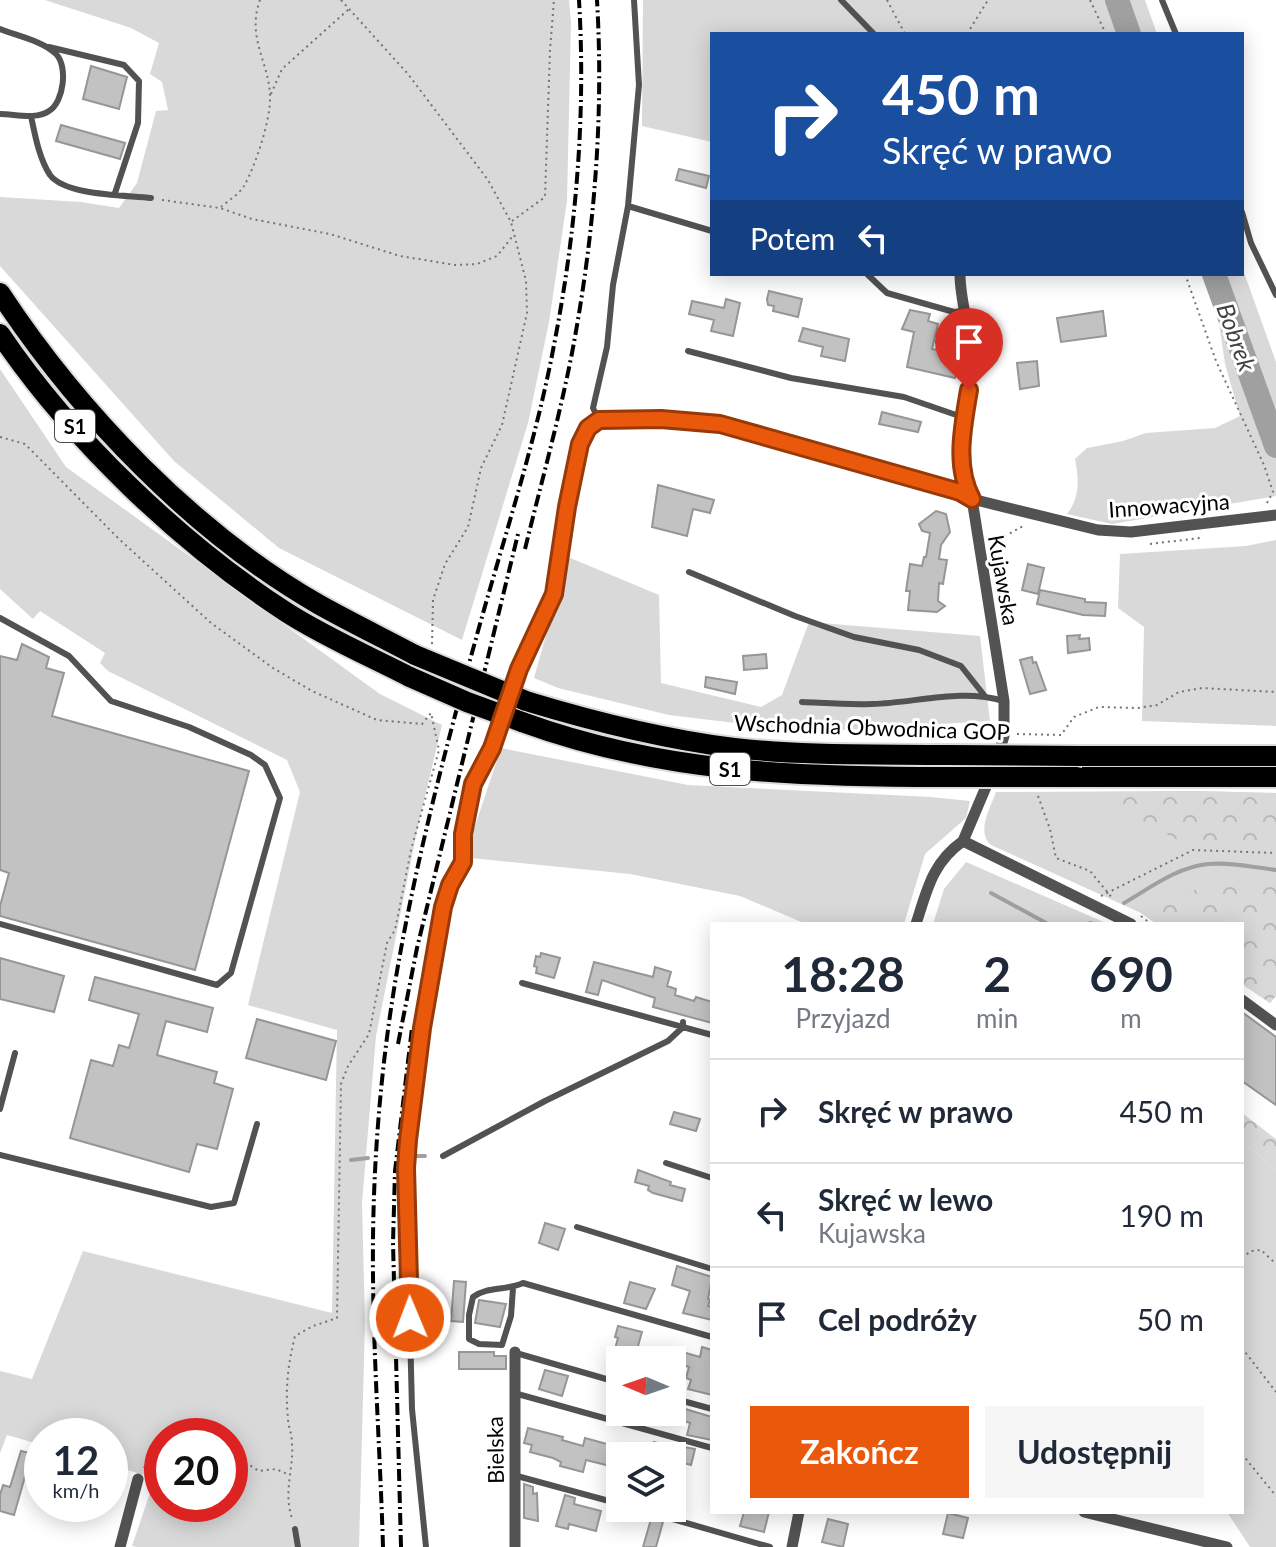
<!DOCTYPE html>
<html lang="pl">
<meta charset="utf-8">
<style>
body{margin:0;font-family:Lato,sans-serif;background:#f6f6f7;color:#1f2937;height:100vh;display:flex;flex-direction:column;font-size:30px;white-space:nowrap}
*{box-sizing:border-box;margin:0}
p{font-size:26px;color:#747a83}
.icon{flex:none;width:44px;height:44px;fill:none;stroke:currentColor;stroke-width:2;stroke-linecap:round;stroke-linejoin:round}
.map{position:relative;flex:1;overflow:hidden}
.sheet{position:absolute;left:710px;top:922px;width:534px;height:592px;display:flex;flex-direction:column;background:#fff;border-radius:0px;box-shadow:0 4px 20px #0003}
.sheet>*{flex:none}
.top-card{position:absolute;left:710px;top:32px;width:534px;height:244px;border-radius:0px;box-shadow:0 4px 20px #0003;background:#1a4fa0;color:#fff;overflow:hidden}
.needle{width:52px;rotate:272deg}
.tools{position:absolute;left:606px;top:1346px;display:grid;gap:16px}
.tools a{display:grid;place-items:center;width:80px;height:80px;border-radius:0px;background:#fff;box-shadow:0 4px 20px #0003;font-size:40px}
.speed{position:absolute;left:24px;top:1418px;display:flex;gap:16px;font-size:40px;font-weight:700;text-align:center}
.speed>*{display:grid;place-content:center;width:104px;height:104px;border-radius:50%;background:#fff;box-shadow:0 4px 20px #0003;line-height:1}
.speed small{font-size:20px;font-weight:400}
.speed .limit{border:12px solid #d22;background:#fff;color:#111}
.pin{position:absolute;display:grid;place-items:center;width:68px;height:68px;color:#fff;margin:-82px -34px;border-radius:50% 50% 50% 0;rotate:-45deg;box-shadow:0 0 8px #0007}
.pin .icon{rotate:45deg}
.me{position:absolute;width:88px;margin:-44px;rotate:359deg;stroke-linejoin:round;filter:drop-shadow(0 0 6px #0008)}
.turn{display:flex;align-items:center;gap:28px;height:168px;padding:0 40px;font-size:36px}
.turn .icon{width:104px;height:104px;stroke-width:2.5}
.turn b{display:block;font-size:56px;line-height:68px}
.then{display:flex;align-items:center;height:76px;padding:0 40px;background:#0003;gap:16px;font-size:30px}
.eta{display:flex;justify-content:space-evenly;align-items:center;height:136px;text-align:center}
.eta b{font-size:48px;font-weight:700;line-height:56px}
.primary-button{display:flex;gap:16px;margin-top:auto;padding:16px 40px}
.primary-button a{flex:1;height:92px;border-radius:0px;background:#ea580c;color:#fff;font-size:32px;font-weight:700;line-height:92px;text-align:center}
.primary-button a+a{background:#f6f6f7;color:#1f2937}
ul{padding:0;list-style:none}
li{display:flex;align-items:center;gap:24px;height:104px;padding:0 40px;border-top:2px solid #e0e1e3}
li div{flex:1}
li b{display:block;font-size:30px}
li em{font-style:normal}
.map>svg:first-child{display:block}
</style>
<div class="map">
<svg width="1276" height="1547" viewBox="0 0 1276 1547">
<defs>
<pattern id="forest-crowns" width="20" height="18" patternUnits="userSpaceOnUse" patternTransform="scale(2)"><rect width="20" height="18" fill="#d9d9d9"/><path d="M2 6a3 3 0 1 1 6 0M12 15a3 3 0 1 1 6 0" fill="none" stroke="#b8b8b8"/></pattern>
</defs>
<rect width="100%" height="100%" fill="#fff"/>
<path fill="#d9d9d9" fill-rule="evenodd" d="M45,0h524l2,22 -4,179 -18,121 -21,101 -66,217 -183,-92 -105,-87 -174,-195v-69l81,5 38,6 18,-25 19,-72 12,-1 -6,-28 -12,-8 9,-31 -28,-15z
M643,0h502l12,34h-445v108l-70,-16z
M1242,267l34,95v134l-164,28 -45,-10c13,-16 12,-35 8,-55l12,-11 36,-7 23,-8 69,-5 25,-12 -15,-52 -7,-48 -17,-42h41z
M0,369l66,98 314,227 62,31 -24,101 -42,210 -14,167 3,120 -6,224h-222l-5,-1 23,-68 -45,-13v-29h-68v9l-35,-10 -7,18v-82l32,8 51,-128 249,62 5,-283 -89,-25 52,-213 -13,-32 -179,-89 -8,-8 5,-10 -65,-42 -7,8 -33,-30zM162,1436h68v68h-68z
M1276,540v186l-134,-5 2,-94 -26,-19 2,-54 126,-8z
M568,557l91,38 2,88 100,24 21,-12 27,-73 171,14 10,85 -182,11 -139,-17 -111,-27 -24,-10z
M501,748l187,37 243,12 39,4 -4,17 -41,36 -21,70h-98l-66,-28 -110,-22 -159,-16 -1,-17z
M1195,791l81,2v203l-6,7 -28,-19v-60h-85l-16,-11 -150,-68c-15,-14 -1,-36 5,-53z
M966,862l142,62h-175l11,-35z
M1242,1141l34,29v377h-26l-23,-35h15z"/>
<path fill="url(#forest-crowns)" d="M1195,791l81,2v52l-81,-6 -16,2 -88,-49z
M1221,881l55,4v111l-6,7 -28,-19v-60h-85l-16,-11 10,-8z
M1242,1113l34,26v31l-34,-29z"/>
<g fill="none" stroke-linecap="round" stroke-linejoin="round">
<path stroke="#a0a0a0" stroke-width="4" d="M991,893l57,31
M1124,903c26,-15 53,-36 84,-39 22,-2 46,3 68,6
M1088,924l3,-1
M415,1156h10
M351,1160l17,-2"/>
<path stroke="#a0a0a0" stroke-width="24" d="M1117,0l12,34
M1214,274l62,172"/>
</g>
<path fill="#c2c2c2" stroke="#969696" stroke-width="2" d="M91,66l36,11 -8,32 -36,-10z
M61,125l64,18 -5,16 -64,-18z
M679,169l30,7 -3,12 -30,-8z
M769,291l33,8 -4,18 -25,-6 1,-5 -6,-1 -1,-6z
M726,299l14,4 -7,33 -22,-5 3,-11 -25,-6 3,-13 32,7z
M910,310l20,4 -2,7 10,3 -6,25 28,6 -5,23 -48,-11 7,-35 -12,-3z
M1103,311l3,25 -45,6 -4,-24z
M803,328l46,11 -4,22 -24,-5 2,-9 -24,-6z
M1037,361l2,25 -19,3 -3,-26z
M882,412l39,10 -3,10 -39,-8z
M658,485l56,15 -4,13 -17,-4 -6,27 -35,-9z
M936,511l10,3 4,18 -9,13 -2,14 8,1 -4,24 -4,-1 -1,18 7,5 -8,6 -29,-2 2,-19h-4l4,-27 12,2 2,-9h2l4,-24 -8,-2 -3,-7z
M1028,564l16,4 -6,26 -16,-4z
M1040,590l45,9v3l21,1 -1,13 -22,-1 -46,-11z
M1080,635l-1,4 10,-1 1,12 -22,3 -1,-17z
M22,644l27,13 -3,11 18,5 -12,43 197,55 -54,199 -195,-54v-10l9,-33 -9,-3v-214l17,4z
M766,654l1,14 -23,2 -1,-14z
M1032,657l1,6 3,-1 10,28 -16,4 -10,-34z
M706,677l31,5 -2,12 -30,-7z
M541,953l19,5 -6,20 -18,-5 1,-6 -3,-1 2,-10 4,1z
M0,958l64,18 -10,36 -54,-13z
M594,962l59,15 2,-10 16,5 -4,14 9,3 -1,6 19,6 2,-4 16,5v21l-59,-16 2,-9 -53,-18 -4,15 -12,-3z
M95,977l118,31 -6,24 -41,-11 -9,34 60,17 -3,11 19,6 -16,60 -20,-5 -8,28 -119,-34 21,-78 22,6 6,-21 10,3 10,-34 -50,-14z
M1242,1012l34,25v68l-34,-24z
M257,1019l79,22 -10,39 -80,-22z
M674,1112l26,7 -4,12 -26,-7z
M638,1170l33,12 -1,3 15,4 -3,12 -29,-8 -5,-3 1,-4 -14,-4z
M545,1223l20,6 -7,21 -19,-7z
M677,1266l35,11 -4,22 2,1 -2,6 4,1v13l-29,-7 7,-22 -18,-6z
M454,1281l12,1 -3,40 -12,-1z
M630,1282l25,7 -9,20 -22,-6z
M479,1300l27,4 -6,23 -25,-4z
M618,1326l24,6 -8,28h-22l6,-22 -3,-1z
M702,1347l10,3v45l-24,-6 3,-9 -5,-2 3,-11 -13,-4 3,-12 21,6z
M459,1352h35v4h12v13h-47z
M545,1370l23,6 -6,20 -23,-7z
M672,1405l40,12v23l-25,-5 3,-12 -18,-6z
M528,1428l35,9 -1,3 21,6 2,-8 29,8 -4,20 -24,-6 -3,12 -23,-6 1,-4 -8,-4 -23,-6 2,-7 -8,-2z
M654,1442l29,8 1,-3 11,2 -4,16 -19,-5v-4h-22z
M21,1451l21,5v21l-16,-4 -12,42 -14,-4v-16l3,-10 7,2z
M524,1484l9,3v7l4,-1 1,28 -14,-3z
M565,1495l10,3 -1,6 27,7 -5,20 -27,-7 -1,5 -12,-3z
M744,1512h25l-5,20 -24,-6z
M948,1513l20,5 -5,20 -20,-4z
M651,1519l12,3 -7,25h-13z
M828,1519l20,5 -5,23 -21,-5z"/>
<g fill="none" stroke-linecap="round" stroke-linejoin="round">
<g stroke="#dbdbdb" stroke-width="24">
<path id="motorway" d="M0,293c79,120 193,239 318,311 32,18 65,34 97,51
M0,334c71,105 180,209 286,278 39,25 83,44 124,65
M526,701c69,21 137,38 208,47 71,8 143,6 214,7
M522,722c140,51 275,55 422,55
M1082,756h194
M1077,777h199"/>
</g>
<path stroke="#747474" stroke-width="2" stroke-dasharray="2 4" stroke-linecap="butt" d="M341,0l67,74 80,106 23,42 15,59 1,32 -25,112 -21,43 -13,59 -23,37 -12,36 -1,44
M887,0l18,34
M1090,0l16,34
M967,34l21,-34
M271,94l11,-25 67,-60
M162,200l58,8 32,11 78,15 70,22 55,9 22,-1 20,-8 15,-19
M221,207c7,-6 18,-13 23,-21 11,-19 27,-67 26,-89 0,-33 -24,-59 -10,-97
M512,221l33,-24 5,-147 4,-50
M1185,274l31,87 48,104 9,27 -6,11
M0,437l25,7 94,95 92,84 62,45 39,23 65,29 45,4 9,-11 8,37 -28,100 -16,80 -8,13 -18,91 -21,32 -7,18 -4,234 -24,8 -18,10c-7,28 -10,53 -7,82 0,8 4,16 4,25 2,25 -9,49 0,75
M1150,544l50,-6
M993,550l12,-14 20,-11
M1017,734l44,1 13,-18 25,-10 39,1 19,-3 22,-13 23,-4 74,4
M1038,796l12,33 6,29 34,13 23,28
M1101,896l92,-46 83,3
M1141,916l10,8
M1242,1258l9,-7 10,-1 15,14
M1242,1348l34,44
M170,1436h17
M230,1453l29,18 17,-2 11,5
M1242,1454l34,42
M144,1468l14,-27 4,-2"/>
<path stroke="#525252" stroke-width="6" d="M841,0l33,34
M1162,0l14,34
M0,29c18,7 43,12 56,25 12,12 8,48 -7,57 -13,9 -34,3 -49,3
M49,47l75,18 15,16 -1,42 -23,70
M31,116c4,19 8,42 19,59 16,21 76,20 101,23
M628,206l84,25
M1242,212l9,31 25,52
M867,274l20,19 67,19 9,-1
M688,351l103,27 113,19 61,21
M599,420l-6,-12 14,-61 6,-62 15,-79 11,-121 -5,-85
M689,572l106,44 59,21 65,13 42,16 23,29
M0,618l69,38 42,45 78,26 62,28 14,10 15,33 -49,175 -14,12 -217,-61
M511,692l34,-81 9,-17 13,-87 13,-63 8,-16 11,-8 62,-1 59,5 240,68 9,6
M802,702c23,1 46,3 70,2 44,-1 88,-16 132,-3
M522,983l190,52
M0,1109l15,-56
M0,1155l211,52 23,-4 23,-79
M443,1156l102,-55 123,-60 15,-14v-5
M666,1163l46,15
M577,1227l135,42
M513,1288l-2,28 -9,29 -23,-1 -10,-5v-24l4,-18c15,-11 33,-6 50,-14l189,54
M516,1353l104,30
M514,1393l198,55
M672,1398l40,11
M517,1476l103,28
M634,1508l136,39
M295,1529l3,18
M426,1547l-14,-138 -6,-241 16,-140 21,-121 7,-22 13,-23v-28l10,-50 19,-36 10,-30"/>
<path stroke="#525252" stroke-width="11" d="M960,274c0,29 11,57 12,86 1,46 -24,95 0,139l32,202v35l-7,23
M972,499l126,31 33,2 145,-17
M963,841l28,-66
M963,841l168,83
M916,924c11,-34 16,-61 47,-83
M1242,1000l34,25
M1084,1512l143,35
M120,1547l18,-68
M515,1547v-195
M792,1547l7,-35"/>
<use href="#motorway" stroke="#000" stroke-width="20"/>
<path stroke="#000" stroke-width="4" stroke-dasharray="12 4 2 4" stroke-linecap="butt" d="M525,549c16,-65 34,-130 47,-196 22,-116 32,-235 25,-353
M398,1044l19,-96 101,-414
M383,1547c-3,-102 -11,-205 -10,-308 1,-96 10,-194 28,-290 19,-103 46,-206 74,-307 27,-99 60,-196 79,-297 22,-113 32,-229 25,-345
M401,1547l-8,-304 2,-72 17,-143"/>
<g stroke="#dbdbdb" stroke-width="24" stroke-linecap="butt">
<path id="motorway-bridge" d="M415,655l111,46
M410,677l57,25 55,20
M948,755l134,1
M944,777h133"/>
</g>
<use href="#motorway-bridge" stroke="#000" stroke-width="20"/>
</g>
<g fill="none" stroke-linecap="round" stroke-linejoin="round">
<g stroke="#983908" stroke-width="20">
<path id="route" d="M410,1318l-4,-150 2,-28 14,-112 21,-121 7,-22 13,-23v-28l10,-50 19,-36 27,-79 35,-75 13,-87 13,-63 8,-16 11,-8 62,-1 59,5 240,68 12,7c-18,-33 -9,-73 -3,-109"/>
</g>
<use href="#route" stroke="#ea580c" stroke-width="14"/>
</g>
<g text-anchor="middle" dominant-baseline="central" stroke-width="6" stroke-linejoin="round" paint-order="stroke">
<g fill="#fff" stroke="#4c4c4c" stroke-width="2">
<rect x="55" y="410" width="40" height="32" rx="6"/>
<rect x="710" y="753" width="40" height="32" rx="6"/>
</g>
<g font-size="20" font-weight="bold" fill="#000">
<text x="75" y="426">S1</text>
<text x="730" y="769">S1</text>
</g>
<g font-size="22" fill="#000" stroke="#fff">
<text transform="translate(1169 505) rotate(-4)">Innowacyjna</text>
<text transform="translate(1004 580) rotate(80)">Kujawska</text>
<text transform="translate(872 727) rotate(2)">Wschodnia Obwodnica GOP</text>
<text transform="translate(495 1450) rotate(-91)">Bielska</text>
</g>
<g font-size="24" font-style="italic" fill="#414141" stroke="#fff">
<text transform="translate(1237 337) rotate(70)">Bobrek</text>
</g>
</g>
</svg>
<div class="tools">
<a><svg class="needle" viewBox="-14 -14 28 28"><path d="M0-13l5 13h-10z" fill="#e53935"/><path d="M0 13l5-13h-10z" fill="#747a83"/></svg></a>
<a><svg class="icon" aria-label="layers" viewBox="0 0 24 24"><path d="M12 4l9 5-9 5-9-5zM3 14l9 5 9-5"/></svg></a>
</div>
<div class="speed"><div>12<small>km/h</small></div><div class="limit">20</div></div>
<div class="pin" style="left:969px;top:390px;background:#d93025"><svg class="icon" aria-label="arrive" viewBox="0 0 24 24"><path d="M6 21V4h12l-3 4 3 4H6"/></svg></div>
<svg class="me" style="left:410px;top:1318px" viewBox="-20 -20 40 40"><circle r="17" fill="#ea580c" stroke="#fff" stroke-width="3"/><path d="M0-11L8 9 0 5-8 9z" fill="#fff"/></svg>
<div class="top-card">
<div class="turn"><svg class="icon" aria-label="right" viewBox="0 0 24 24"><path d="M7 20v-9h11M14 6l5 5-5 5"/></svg><div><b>450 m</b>Skręć w prawo</div></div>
<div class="then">Potem<svg class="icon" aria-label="left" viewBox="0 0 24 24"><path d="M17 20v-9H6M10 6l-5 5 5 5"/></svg></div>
</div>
<section class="sheet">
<div class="eta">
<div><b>18:28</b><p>Przyjazd</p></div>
<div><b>2</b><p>min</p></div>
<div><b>690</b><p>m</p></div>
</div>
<ul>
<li><svg class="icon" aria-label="right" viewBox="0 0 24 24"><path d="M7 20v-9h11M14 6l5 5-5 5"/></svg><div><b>Skręć w prawo</b></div><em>450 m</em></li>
<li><svg class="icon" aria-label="left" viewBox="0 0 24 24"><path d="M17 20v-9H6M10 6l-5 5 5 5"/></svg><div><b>Skręć w lewo</b><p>Kujawska</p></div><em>190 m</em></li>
<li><svg class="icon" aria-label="arrive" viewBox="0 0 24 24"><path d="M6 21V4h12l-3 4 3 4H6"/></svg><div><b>Cel podróży</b></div><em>50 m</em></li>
</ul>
<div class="primary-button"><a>Zakończ</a><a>Udostępnij</a></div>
</section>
</div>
